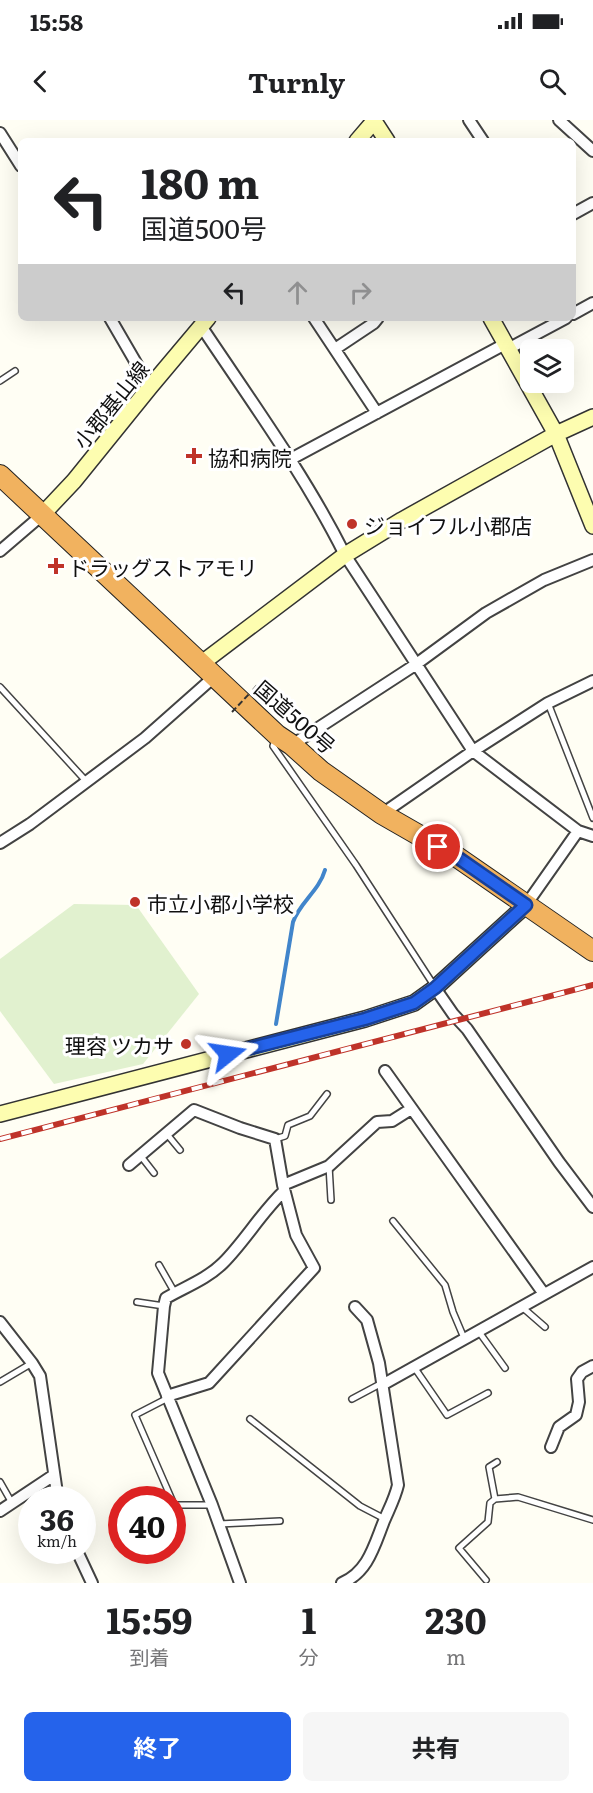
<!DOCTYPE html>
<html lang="ja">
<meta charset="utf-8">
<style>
body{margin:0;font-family:Literata,"Noto Sans JP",serif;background:#f6f6f6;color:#202124;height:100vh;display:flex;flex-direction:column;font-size:22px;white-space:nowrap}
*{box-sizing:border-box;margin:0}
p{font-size:20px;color:#757577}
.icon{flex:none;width:33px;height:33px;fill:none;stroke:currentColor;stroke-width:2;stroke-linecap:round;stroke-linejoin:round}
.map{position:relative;height:1463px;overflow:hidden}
.side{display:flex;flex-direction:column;background:#fff;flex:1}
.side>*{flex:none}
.hud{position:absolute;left:18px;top:18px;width:558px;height:183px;border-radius:9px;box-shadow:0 6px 24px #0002;background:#fff;color:#202124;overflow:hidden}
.controls{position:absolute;left:520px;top:219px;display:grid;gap:12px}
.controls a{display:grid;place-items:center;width:54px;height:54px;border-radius:9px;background:#fff;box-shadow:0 6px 24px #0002;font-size:30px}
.speed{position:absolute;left:18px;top:1366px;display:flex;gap:12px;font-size:30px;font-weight:700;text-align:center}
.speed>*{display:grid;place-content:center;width:78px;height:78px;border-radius:50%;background:#fff;box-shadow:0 6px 24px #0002;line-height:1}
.speed small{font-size:15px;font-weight:400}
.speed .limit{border:9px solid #d22;background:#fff;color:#111}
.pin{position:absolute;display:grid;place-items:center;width:51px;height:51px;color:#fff;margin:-26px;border:3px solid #fff;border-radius:50%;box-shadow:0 2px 6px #0007}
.me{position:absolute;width:66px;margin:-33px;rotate:75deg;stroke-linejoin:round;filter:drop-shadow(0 0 4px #0008)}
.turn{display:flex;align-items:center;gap:21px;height:126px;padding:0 24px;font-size:27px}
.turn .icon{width:78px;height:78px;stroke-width:2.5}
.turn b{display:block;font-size:42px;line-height:51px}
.lanes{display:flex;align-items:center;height:57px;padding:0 24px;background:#0003;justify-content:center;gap:30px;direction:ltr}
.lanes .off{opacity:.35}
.eta{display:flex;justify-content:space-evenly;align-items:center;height:102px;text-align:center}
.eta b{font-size:36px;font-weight:700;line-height:42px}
.primary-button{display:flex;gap:12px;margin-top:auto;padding:12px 24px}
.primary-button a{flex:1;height:69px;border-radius:9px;background:#2563eb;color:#fff;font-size:24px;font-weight:700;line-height:69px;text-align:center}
.primary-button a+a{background:#f6f6f6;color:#202124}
.status{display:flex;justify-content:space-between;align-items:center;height:42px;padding:0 30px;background:#fff;direction:ltr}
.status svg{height:16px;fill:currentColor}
header{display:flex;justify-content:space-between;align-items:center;height:78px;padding:0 24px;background:#fff;font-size:27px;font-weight:700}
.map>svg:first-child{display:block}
</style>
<div class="status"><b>15:58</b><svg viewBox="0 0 49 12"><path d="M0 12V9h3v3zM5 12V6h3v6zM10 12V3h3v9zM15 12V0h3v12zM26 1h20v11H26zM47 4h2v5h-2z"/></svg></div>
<header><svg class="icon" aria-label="back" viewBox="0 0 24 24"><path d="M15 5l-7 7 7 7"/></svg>Turnly<svg class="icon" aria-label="search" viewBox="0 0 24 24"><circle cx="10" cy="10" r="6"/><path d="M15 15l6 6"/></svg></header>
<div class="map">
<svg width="593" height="1463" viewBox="0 0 593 1463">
<rect width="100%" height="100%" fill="#fffef4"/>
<path fill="#e1f1cf" d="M74,784l62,1 63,89 -56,70 -89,20 -54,-73v-52z"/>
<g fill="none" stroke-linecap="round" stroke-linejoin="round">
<path stroke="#4185cb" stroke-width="4" d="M276,904l17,-102c7,-20 26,-31 32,-52"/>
<g stroke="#434343" stroke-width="8">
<path id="lane" d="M0,261l15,-10
M0,567l86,94
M548,583l45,115
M275,620l-2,6 83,119 79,122
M166,1013l14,17
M275,1019l10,-3 3,-11 22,-9 17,-22
M140,1035l14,18
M329,1046l2,34
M393,1101l52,64 8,27 11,26
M159,1145l16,28
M137,1182l27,4
M522,1187l23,20
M479,1212l26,36
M414,1247l33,48 41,-22
M0,1262l32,-19
M168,1278l-33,17 37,85
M352,1279l30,-16
M250,1299l110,87 25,13
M0,1362l12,21
M495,1379l-6,-32 8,-5
M172,1381l2,4h38
M219,1404l61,-3
M486,1460l-27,-32 29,-26 2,-19 5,-4 23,-2 75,23"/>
</g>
<g stroke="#434343" stroke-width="14">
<path id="street" d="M469,0l14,21
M559,0l34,31
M0,13l21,33
M573,94l20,-11
M573,194l20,-11
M110,198l40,69
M314,198l63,95
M201,206c50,75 104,149 144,229l128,196 105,80 15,5
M335,229l39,-26 4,-5
M508,229l58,-31
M289,340l216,-116
M0,431l42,-36
M292,625l123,-80 71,-52 58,-33 49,-20
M382,694l91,-63 75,-48 45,-22
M0,723l30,-19 115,-86 70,-62
M526,785l52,-74
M435,868l18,26 14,15 92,133 34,45
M385,951l159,223
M129,1045l65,-55 46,18 35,11 8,46
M0,1202l32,41 8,13 18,124
M382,1265l211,-118
M167,1276l42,-13 105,-115 -18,-33 -13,-50 46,-19 48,-44 15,-1 19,-12
M551,1327l8,-20 17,-12 3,-13 -2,-23 5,-7 11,-6
M0,1391l54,-36
M77,1431l15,32
M240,1463l-28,-78 -54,-132 6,-67 2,-8c19,-11 41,-19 57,-35 22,-22 38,-50 61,-72
M342,1463c26,-11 32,-37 42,-62 5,-12 11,-23 14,-36l-19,-122 -12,-43 -12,-13"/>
</g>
<g stroke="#323232" stroke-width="18">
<path id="secondary" d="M374,1l13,20
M357,21l18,-21
M491,198l65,116 37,92
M42,395l32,-34 76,-94 58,-69
M202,543l143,-108 57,-35 154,-86 37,-17
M0,994l365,-95 49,-16 21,-15 91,-83"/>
</g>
<g stroke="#212121" stroke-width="22">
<path id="highway" d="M0,355l277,260 15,10 29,26 61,43 75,43 136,94"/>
</g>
<path stroke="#323232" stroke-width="2" stroke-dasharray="6 3" stroke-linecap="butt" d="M253,570l5,-6 2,2 -5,6"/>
<use href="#lane" stroke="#fff" stroke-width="5"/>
<use href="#street" stroke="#fff" stroke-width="10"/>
<use href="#secondary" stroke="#fdfdb0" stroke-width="15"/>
<use href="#highway" stroke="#f1b25f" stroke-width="20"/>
<g stroke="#bf3329" stroke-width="6">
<path id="rail" d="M0,1019l593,-154"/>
</g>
<use href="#rail" stroke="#fff" stroke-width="4" stroke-dasharray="11" stroke-linecap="butt"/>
<path stroke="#323232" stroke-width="2" stroke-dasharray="6 3" stroke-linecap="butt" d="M232,592l18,-19"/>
</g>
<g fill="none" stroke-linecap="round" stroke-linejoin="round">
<g stroke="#184099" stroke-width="15">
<path id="route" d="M228,934l137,-35 49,-16 21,-15 91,-83 -69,-48 -19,-10"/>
</g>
<use href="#route" stroke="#2563eb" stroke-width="10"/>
</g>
<g fill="#bf3329" stroke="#fff" stroke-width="2">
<path d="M191 327h6v6h6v6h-6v6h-6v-6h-6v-6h6z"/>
<circle cx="352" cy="404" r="6"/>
<path d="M53 437h6v6h6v6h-6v6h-6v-6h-6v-6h6z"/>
<circle cx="135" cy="782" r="6"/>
<circle cx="186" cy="924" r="6"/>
</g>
<g text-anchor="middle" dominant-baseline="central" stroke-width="6" stroke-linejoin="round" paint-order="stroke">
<g font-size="21" fill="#101010" stroke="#fff">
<text transform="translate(110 284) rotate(-51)">小郡基山線</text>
<text transform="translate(296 596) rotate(41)">国道500号</text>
</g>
<g font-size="21" fill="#101010" stroke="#fff" text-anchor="start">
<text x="208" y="336">協和病院</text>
<text x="364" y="404">ジョイフル小郡店</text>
<text x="68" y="446">ドラッグストアモリ</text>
<text x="147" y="782">市立小郡小学校</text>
<text x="174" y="924" text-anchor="end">理容 ツカサ</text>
</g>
</g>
</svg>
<div class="controls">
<a><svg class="icon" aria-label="layers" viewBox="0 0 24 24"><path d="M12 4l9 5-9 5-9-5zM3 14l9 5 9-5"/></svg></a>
</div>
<div class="speed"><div>36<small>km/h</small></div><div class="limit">40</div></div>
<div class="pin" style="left:438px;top:727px;background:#d93025"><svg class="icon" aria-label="arrive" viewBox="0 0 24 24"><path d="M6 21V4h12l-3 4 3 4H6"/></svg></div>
<svg class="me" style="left:228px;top:934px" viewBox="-20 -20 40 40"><path d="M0-17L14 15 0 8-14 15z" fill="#2563eb" stroke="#fff" stroke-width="4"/></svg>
<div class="hud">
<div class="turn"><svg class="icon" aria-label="left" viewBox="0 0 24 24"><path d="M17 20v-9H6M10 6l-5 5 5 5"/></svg><div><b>180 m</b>国道500号</div></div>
<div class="lanes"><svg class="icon" aria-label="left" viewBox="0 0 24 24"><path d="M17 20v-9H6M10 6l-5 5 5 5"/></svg><svg class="icon off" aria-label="ahead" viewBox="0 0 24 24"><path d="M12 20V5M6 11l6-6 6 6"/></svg><svg class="icon off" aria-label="right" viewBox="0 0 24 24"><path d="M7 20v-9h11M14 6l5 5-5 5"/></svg></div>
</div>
</div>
<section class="side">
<div class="eta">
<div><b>15:59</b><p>到着</p></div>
<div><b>1</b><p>分</p></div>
<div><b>230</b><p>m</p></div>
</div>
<div class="primary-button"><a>終了</a><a>共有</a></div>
</section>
